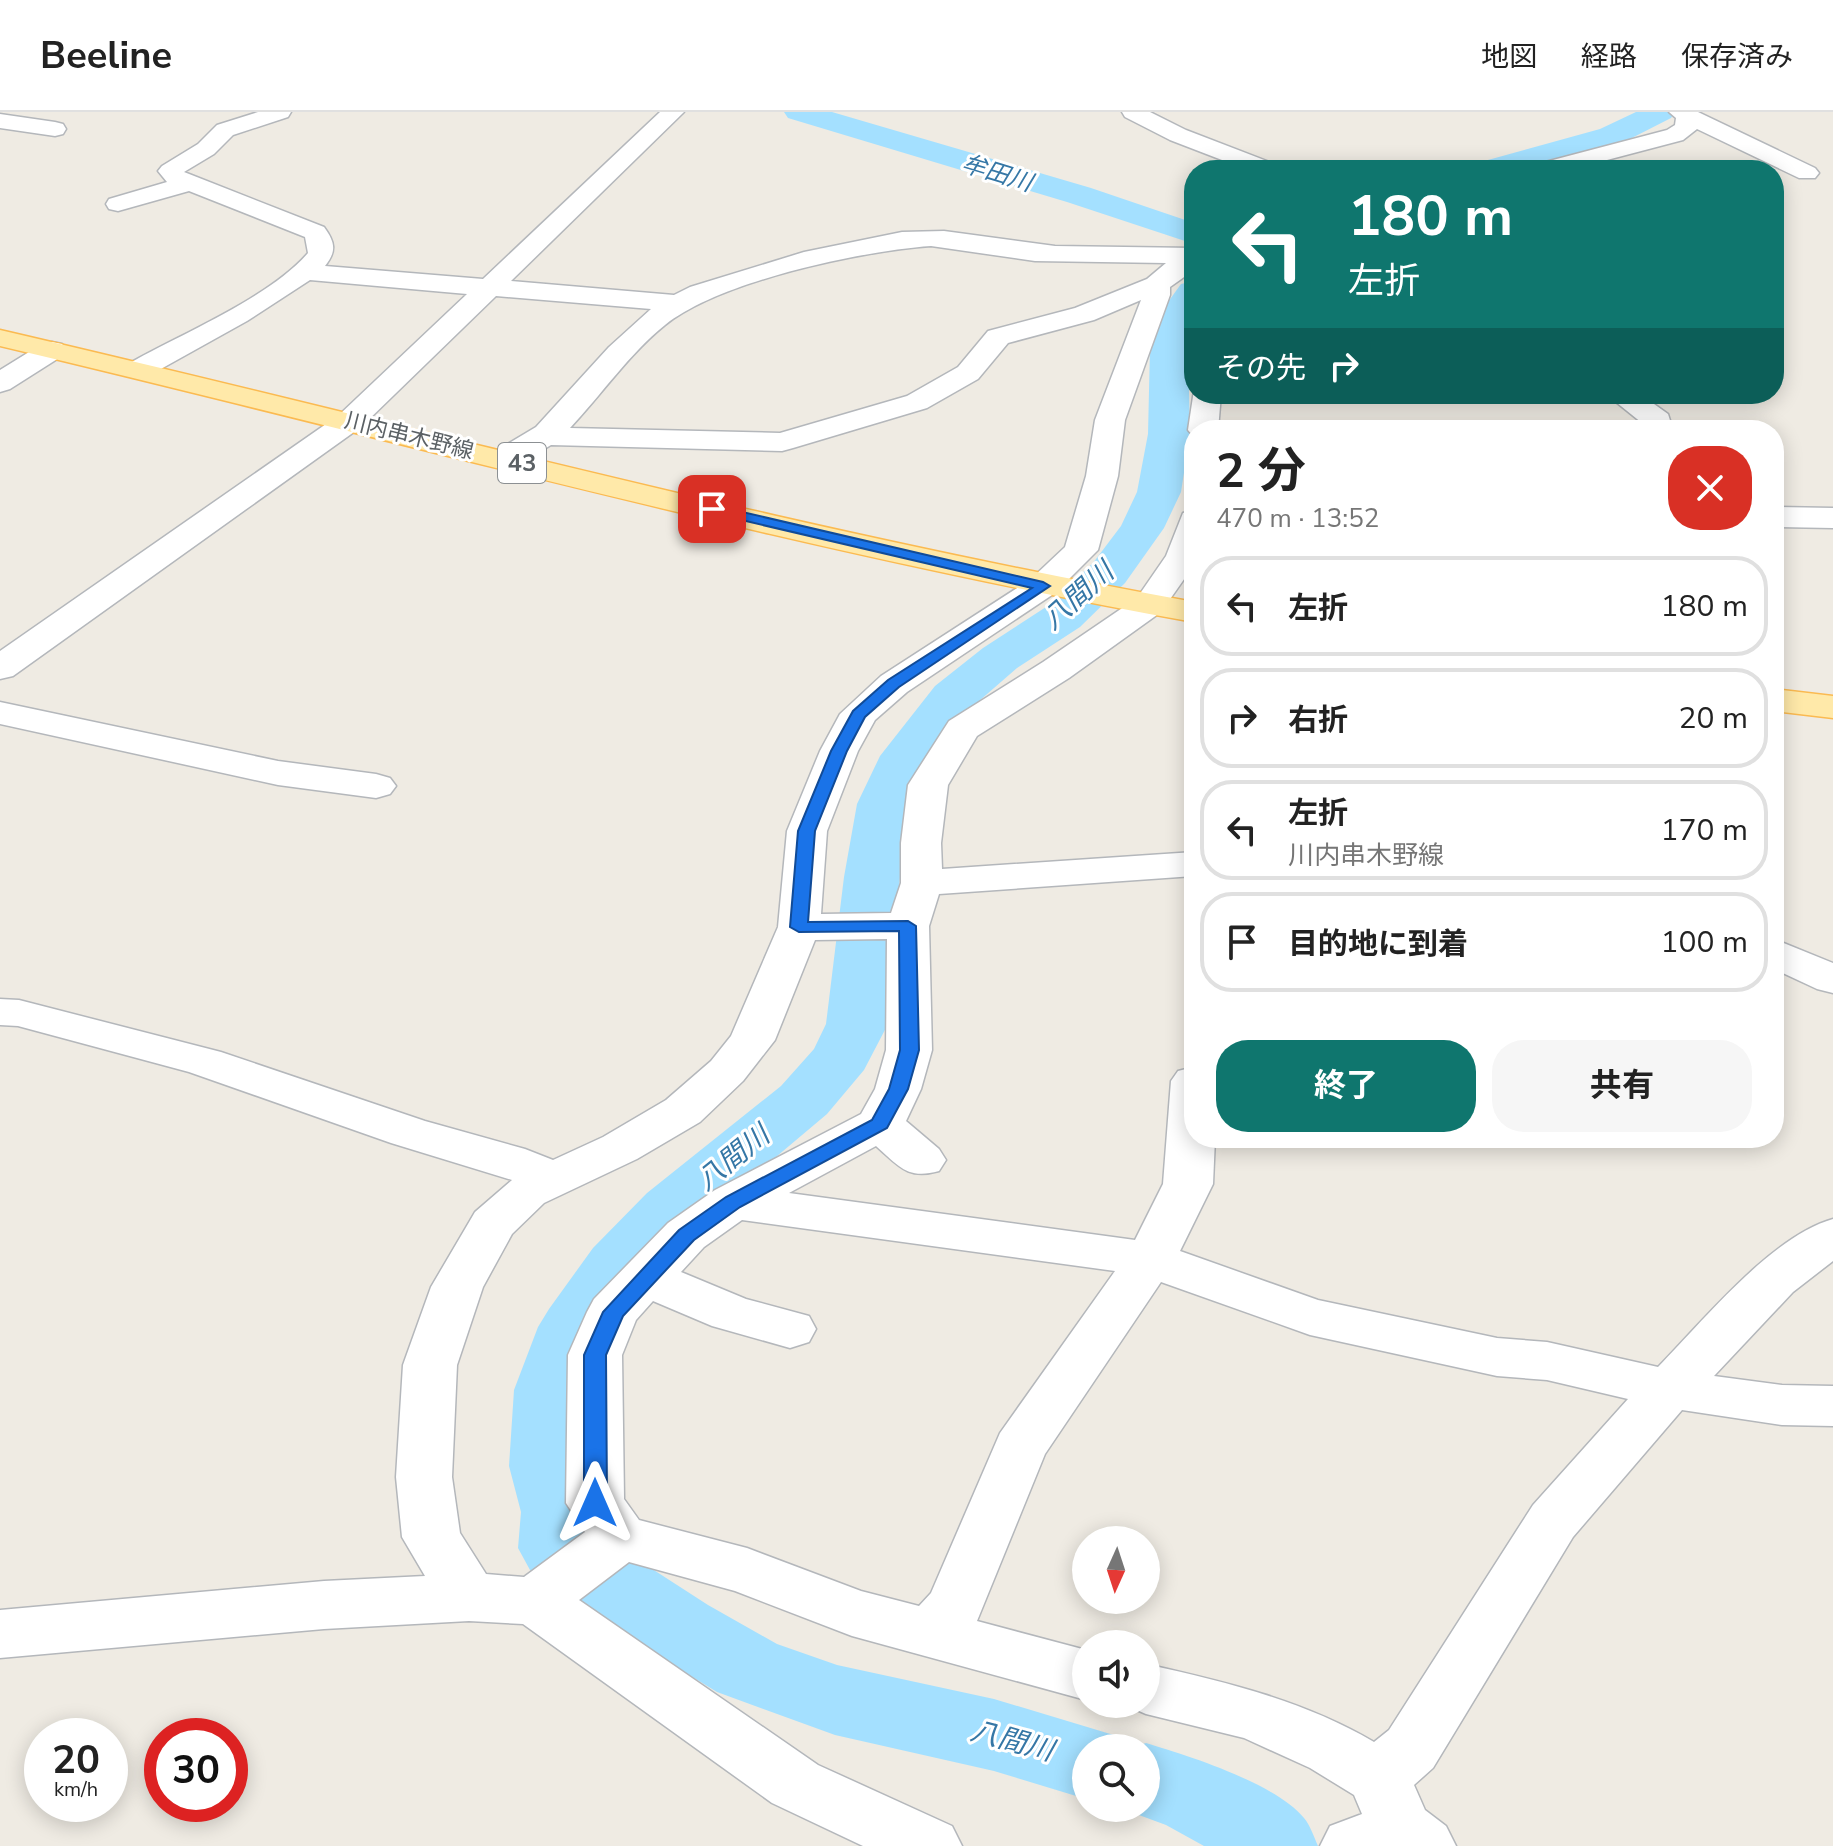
<!DOCTYPE html>
<html lang="ja">
<meta charset="utf-8">
<style>
body{margin:0;font-family:"Nunito Sans","Noto Sans JP",sans-serif;background:#f6f6f6;color:#222;height:100vh;display:flex;flex-direction:column;font-size:30px;white-space:nowrap}
*{box-sizing:border-box;margin:0}
p{font-size:26px;color:#767676}
.icon{flex:none;width:44px;height:44px;fill:none;stroke:currentColor;stroke-width:2;stroke-linecap:round;stroke-linejoin:round}
.map{position:relative;flex:1;overflow:hidden}
.sheet{position:absolute;left:1184px;top:308px;width:600px;height:728px;display:flex;flex-direction:column;background:#fff;border-radius:32px;box-shadow:0 4px 20px #0003}
.sheet>*{flex:none}
.hud{position:absolute;left:1184px;top:48px;width:600px;height:244px;border-radius:32px;box-shadow:0 4px 20px #0003;background:#0f766e;color:#fff;overflow:hidden}
.needle{width:52px;rotate:183deg}
.fabs{position:absolute;left:1072px;top:1414px;display:grid;gap:16px}
.fabs a{display:grid;place-items:center;width:88px;height:88px;border-radius:50%;background:#fff;box-shadow:0 4px 20px #0003;font-size:40px}
.speed{position:absolute;left:24px;top:1606px;display:flex;gap:16px;font-size:40px;font-weight:700;text-align:center}
.speed>*{display:grid;place-content:center;width:104px;height:104px;border-radius:50%;background:#fff;box-shadow:0 4px 20px #0003;line-height:1}
.speed small{font-size:20px;font-weight:400}
.speed .limit{border:12px solid #d22;background:#fff;color:#111}
.pin{position:absolute;display:grid;place-items:center;width:68px;height:68px;color:#fff;margin:-34px;border-radius:16px;box-shadow:0 4px 12px #0006}
.me{position:absolute;width:88px;margin:-44px;rotate:0deg;stroke-linejoin:round;filter:drop-shadow(0 0 6px #0008)}
.turn{display:flex;align-items:center;gap:28px;height:168px;padding:0 32px;font-size:36px}
.turn .icon{width:104px;height:104px;stroke-width:2.5}
.turn b{display:block;font-size:56px;line-height:68px}
.then{display:flex;align-items:center;height:76px;padding:0 32px;background:#0003;gap:16px;font-size:30px}
.round{display:grid;place-items:center;flex:none;width:84px;height:84px;border-radius:32px;background:#f6f6f6}
.overview{display:flex;align-items:center;justify-content:space-between;height:136px;padding:0 32px}
h1{font-size:48px;font-weight:700;line-height:60px}
.button{display:flex;gap:16px;margin-top:auto;padding:16px 32px}
.button a{flex:1;height:92px;border-radius:32px;background:#0f766e;color:#fff;font-size:32px;font-weight:700;line-height:92px;text-align:center}
.button a+a{background:#f6f6f6;color:#222}
ul{padding:0;list-style:none}
li{display:flex;align-items:center;gap:24px;height:100px;margin:0 16px 12px;padding:0 16px;border:4px solid #e0e0e0;border-radius:32px}
li div{flex:1}
li b{display:block;font-size:30px}
li em{font-style:normal}
header{display:flex;align-items:center;gap:48px;box-sizing:border-box;height:112px;padding:0 40px;background:#fff;border-bottom:2px solid #e0e0e0}
header strong{font-size:38px}
nav{display:flex;gap:44px;margin-inline-start:auto;font-size:28px}
.map>svg:first-child{display:block}
</style>
<header>
<strong>Beeline</strong>
<nav><a>地図</a><a>経路</a><a>保存済み</a></nav>
</header>
<div class="map">
<svg width="1833" height="1734" viewBox="0 0 1833 1734">
<rect width="100%" height="100%" fill="#efebe3"/>
<g fill="none" stroke-linecap="round" stroke-linejoin="round">
<path fill="#a4e0ff" fill-rule="evenodd" d="M784,0h48l259,76 103,35v21l-127,-42 -279,-84z
M1636,0h39l-4,6 -49,25 -98,27h-52l5,-7 123,-34z
M1194,169v49l-6,18 2,86 -9,58 -17,36 -39,55 -45,44 -63,41 -46,40 -40,51 -20,45 -11,73 -12,147 -24,46 -37,44 -132,111 -52,57 -35,50 -20,58 -3,76 14,46 -1,22 110,71 69,39 60,21 157,34 123,37 6,12h-37v51l-92,-28 -159,-36 -118,-43 -67,-41 -120,-81 -12,-22 3,-36 -12,-46 5,-76 24,-63 11,-18 44,-61 54,-55 134,-107 33,-37 12,-25 18,-147 13,-73 23,-48 55,-70 48,-38 63,-41 47,-44 28,-37 16,-34 11,-58 2,-86 13,-39 18,-25z
M1146,1631c43,13 129,40 158,75 6,7 10,19 14,28h-114l-38,-21 -46,-17h26v-60h-15z"/>
<g stroke="#b4b7bb" stroke-width="3">
<path id="minor" d="M258,0h33l-3,5 -55,18 -19,19 -30,18 140,55c11,15 13,24 1,39l158,13 177,-167h24l-173,169 163,14 16,-8 114,-35 98,-20 42,-1 111,15 139,2v22l-24,17v8l-45,125 -7,56 -20,74 -43,43 -148,99 -32,28 -17,31 -31,80 -6,83 70,-1 10,-30v-40l7,-58 41,-64 94,-59 94,-64 29,-42 17,-43 11,-3v55l-33,47 -92,66 -92,58 -29,49 -7,58 1,26 252,-17v24l-255,18 -10,32 3,124 -11,39 -15,32 33,28 7,11 -7,11c-32,9 -40,-5 -63,-25l-87,47 346,47 28,-56 8,-103 7,-10 16,-4v71h21l-2,46 -33,67 138,49 179,38 50,4 111,25c45,-46 114,-131 175,-148v42l-40,31 -79,84 68,9 51,1v40l-51,-1 -100,-15 -109,127 -140,231 -19,17 11,25 21,16 10,20h-136l10,-20 32,-12 -8,-19 -44,-27 -66,-30 -98,-24 -23,-10h23v-40c79,18 157,36 228,78l15,-12 144,-225 95,-106 -81,-19 -50,-4 -187,-41 -149,-53 -116,172 -68,167 109,29v50l-234,-64 -117,-45 -106,-29 -50,38 239,165 134,61 10,20h-99l-91,-43 -249,-179 -54,-3 -145,8 -324,29v-48l324,-29 101,-5 -23,-39 -6,-60 7,-112 28,-78 37,-63 7,-12 37,-32 -121,-37 -202,-71 -171,-46 -18,-1v-26l19,1 202,52 204,69 100,28 28,11 50,-23 63,-37 45,-39 20,-25 47,-109 9,-96 33,-80 20,-37 41,-38 150,-97 34,-32 21,-71 9,-56 46,-120 -47,20 -86,23 -30,36 -51,29 -134,40 -11,3 -231,-6 -35,21 -11,2 -11,-2 -4,-7 4,-7 42,-25 73,-80 42,-38 -155,-13 -135,131 -348,249 -13,3v-28l339,-236 128,-121 -157,-14 -63,41 -97,54 -10,3 -10,-3 -4,-6 4,-6c53,-30 139,-65 178,-110l-3,-16 -116,-46 -71,20 -9,-2 -3,-5 3,-5 58,-17 -9,-11 4,-5 36,-22 19,-19zM931,134l104,15 131,2 -19,16 -72,29 -87,23 -30,36 -51,29 -127,37 -210,-5c32,-34 59,-74 95,-103 55,-44 196,-74 266,-79zM887,827l-1,111 -11,39 -14,25 -146,76 -47,33 -74,76 -7,13 -19,43 -2,148 19,29 -61,45 -38,-3 -26,-41 -8,-56 5,-112 26,-78 29,-53 32,-31 93,-44 63,-37 43,-41 32,-41 40,-100zM742,1108l373,51 -115,162 -69,160 -12,13 -58,-15 -114,-43 -108,-28 -15,-21 -2,-144 14,-35 17,-19 59,25 78,22 19,-6 7,-13 -7,-13 -63,-17 -65,-27 23,-25z
M1122,0h28l36,18 91,35 4,5h-33l-78,-30 -45,-23z
M1669,0h29l117,56 4,5 -4,5h-16l-102,-49 -14,11 -114,30h-39l4,-5 133,-35 8,-5 1,-7z
M0,2l55,8 8,2 3,5 -3,5 -8,2 -55,-8z
M52,230l10,2 4,6 -4,6 -52,33 -10,3v-22l42,-26z
M1194,278v4h27l-3,36h-24v7l-6,-7z
M1606,282h34l28,20 5,16h-30l-1,-7z
M1774,395l59,1v20l-59,-1z
M0,590l278,59 98,13 14,4 6,8 -6,8 -14,4 -98,-13 -278,-61z
M1774,827l59,24v30l-16,-4 -43,-20z"/>
</g>
<g stroke="#fbba51" stroke-width="3">
<path id="major" d="M0,218c397,92 792,200 1194,272v20c-402,-72 -797,-182 -1194,-276z
M1774,577l59,7v22l-59,-7z"/>
</g>
<use href="#minor" fill="#fff" fill-rule="evenodd"/>
<use href="#major" fill="#ffe9a9" fill-rule="evenodd"/>
</g>
<path fill="#1a73e8" stroke="#114b97" stroke-width="2" d="M712,393l331,77 7,4 -151,101 -34,30 -18,34 -32,80 -7,91 100,-1 8,5 3,124 -11,39 -21,39 -147,79 -46,33 -71,76 -17,39 1,148 -3,7 -9,2 -8,-2 -3,-7v-148l19,-43 76,-82 47,-33 146,-77 17,-31 11,-39 -1,-119 -100,1 -9,-5 8,-96 33,-80 22,-40 35,-31 144,-92 -325,-76v-6z"/>
<g text-anchor="middle" dominant-baseline="central" stroke-width="6" stroke-linejoin="round" paint-order="stroke">
<g font-size="22" fill="#5b6165" stroke="#fff">
<text transform="translate(409 324) rotate(14)">川内串木野線</text>
</g>
<g font-size="24" font-style="italic" fill="#3577a6" stroke="#fff">
<text transform="translate(997 61) rotate(17)">牟田川</text>
</g>
<rect fill="#fff" stroke="#8c9093" stroke-width="2" x="498" y="331" width="48" height="40" rx="6"/>
<g font-size="24" font-weight="bold" fill="#5b6165">
<text x="522" y="351">43</text>
</g>
<g font-size="28" font-style="italic" fill="#3577a6" stroke="#fff">
<text transform="translate(1078 484) rotate(-42)">八間川</text>
<text transform="translate(733 1046) rotate(-39)">八間川</text>
<text transform="translate(1012 1629) rotate(15)">八間川</text>
</g>
</g>
</svg>
<div class="fabs">
<a><svg class="needle" viewBox="-14 -14 28 28"><path d="M0-13l5 13h-10z" fill="#e53935"/><path d="M0 13l5-13h-10z" fill="#767676"/></svg></a>
<a><svg class="icon" aria-label="sound" viewBox="0 0 24 24"><path d="M4 9h4l5-4v14l-5-4H4zM17 9q2 3 0 6"/></svg></a>
<a><svg class="icon" aria-label="search" viewBox="0 0 24 24"><circle cx="10" cy="10" r="6"/><path d="M15 15l6 6"/></svg></a>
</div>
<div class="speed"><div>20<small>km/h</small></div><div class="limit">30</div></div>
<div class="pin" style="left:712px;top:397px;background:#d93025"><svg class="icon" aria-label="arrive" viewBox="0 0 24 24"><path d="M6 21V4h12l-3 4 3 4H6"/></svg></div>
<svg class="me" style="left:595px;top:1391px" viewBox="-20 -20 40 40"><path d="M0-17L14 15 0 8-14 15z" fill="#1a73e8" stroke="#fff" stroke-width="4"/></svg>
<div class="hud">
<div class="turn"><svg class="icon" aria-label="left" viewBox="0 0 24 24"><path d="M17 20v-9H6M10 6l-5 5 5 5"/></svg><div><b>180 m</b>左折</div></div>
<div class="then">その先<svg class="icon" aria-label="right" viewBox="0 0 24 24"><path d="M7 20v-9h11M14 6l5 5-5 5"/></svg></div>
</div>
<section class="sheet">
<div class="overview"><div><h1>2 分</h1><p>470 m · 13:52</p></div><a class="round" style="background:#d93025;color:#fff"><svg class="icon" aria-label="close" viewBox="0 0 24 24"><path d="M6 6l12 12M18 6L6 18"/></svg></a></div>
<ul>
<li><svg class="icon" aria-label="left" viewBox="0 0 24 24"><path d="M17 20v-9H6M10 6l-5 5 5 5"/></svg><div><b>左折</b></div><em>180 m</em></li>
<li><svg class="icon" aria-label="right" viewBox="0 0 24 24"><path d="M7 20v-9h11M14 6l5 5-5 5"/></svg><div><b>右折</b></div><em>20 m</em></li>
<li><svg class="icon" aria-label="left" viewBox="0 0 24 24"><path d="M17 20v-9H6M10 6l-5 5 5 5"/></svg><div><b>左折</b><p>川内串木野線</p></div><em>170 m</em></li>
<li><svg class="icon" aria-label="arrive" viewBox="0 0 24 24"><path d="M6 21V4h12l-3 4 3 4H6"/></svg><div><b>目的地に到着</b></div><em>100 m</em></li>
</ul>
<div class="button"><a>終了</a><a>共有</a></div>
</section>
</div>
